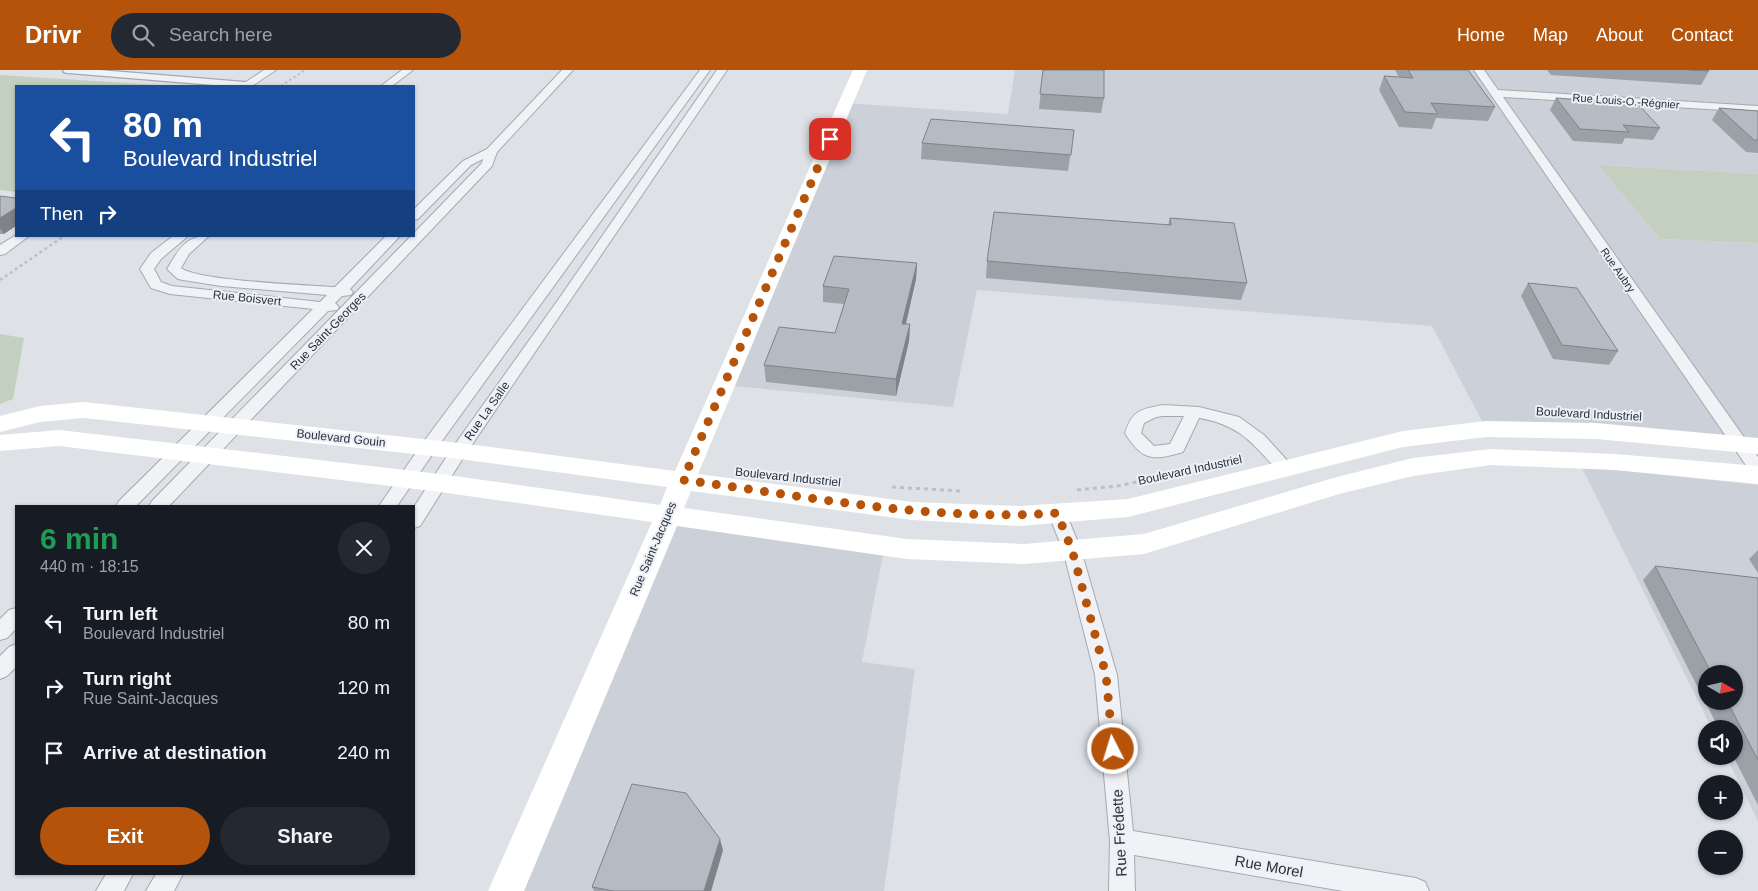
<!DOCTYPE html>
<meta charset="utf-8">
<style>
body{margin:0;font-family:Helvetica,sans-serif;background:#242831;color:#f1f3f6;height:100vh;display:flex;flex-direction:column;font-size:19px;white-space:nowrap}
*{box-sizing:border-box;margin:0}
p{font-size:16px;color:#9ea1a6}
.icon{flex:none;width:28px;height:28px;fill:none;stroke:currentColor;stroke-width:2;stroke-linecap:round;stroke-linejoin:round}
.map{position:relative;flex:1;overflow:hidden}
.details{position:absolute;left:15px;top:435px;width:400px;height:370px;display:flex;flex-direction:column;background:#171b24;border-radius:0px;box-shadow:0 1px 4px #0004}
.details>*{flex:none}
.top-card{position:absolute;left:15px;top:15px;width:400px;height:152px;border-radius:0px;box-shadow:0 1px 4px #0004;background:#1a4fa0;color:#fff;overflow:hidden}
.needle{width:32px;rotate:99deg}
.fabs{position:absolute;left:1698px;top:595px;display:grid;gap:10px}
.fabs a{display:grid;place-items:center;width:45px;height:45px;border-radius:50%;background:#171b24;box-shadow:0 1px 4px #0004;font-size:25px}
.pin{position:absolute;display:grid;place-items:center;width:42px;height:42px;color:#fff;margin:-21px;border-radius:10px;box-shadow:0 2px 8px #0006}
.me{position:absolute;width:55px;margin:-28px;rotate:355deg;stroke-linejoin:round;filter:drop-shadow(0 0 4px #0008)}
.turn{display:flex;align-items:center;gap:18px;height:105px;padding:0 25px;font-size:22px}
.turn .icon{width:65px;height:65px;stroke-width:2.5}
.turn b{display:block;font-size:35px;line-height:42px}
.then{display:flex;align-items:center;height:48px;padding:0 25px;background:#0003;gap:10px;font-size:19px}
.round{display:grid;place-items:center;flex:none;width:52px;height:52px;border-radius:26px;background:#242831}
.head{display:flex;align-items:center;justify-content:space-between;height:85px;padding:0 25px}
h1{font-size:30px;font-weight:700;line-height:38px;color:#1e9e55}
.button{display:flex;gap:10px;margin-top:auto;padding:10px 25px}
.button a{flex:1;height:58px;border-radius:30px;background:#b45309;color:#fff;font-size:20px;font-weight:700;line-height:58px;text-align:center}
.button a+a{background:#242831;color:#f1f3f6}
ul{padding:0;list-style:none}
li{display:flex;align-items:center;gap:15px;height:65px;padding:0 25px}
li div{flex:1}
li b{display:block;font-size:19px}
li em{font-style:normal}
header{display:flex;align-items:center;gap:30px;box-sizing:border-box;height:70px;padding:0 25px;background:#b45309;color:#fff}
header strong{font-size:24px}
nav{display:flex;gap:28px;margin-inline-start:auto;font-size:18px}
.search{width:350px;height:45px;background:#242831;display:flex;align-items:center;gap:12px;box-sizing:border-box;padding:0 18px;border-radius:28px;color:#9ea1a6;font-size:19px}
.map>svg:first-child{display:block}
</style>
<header>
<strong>Drivr</strong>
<div class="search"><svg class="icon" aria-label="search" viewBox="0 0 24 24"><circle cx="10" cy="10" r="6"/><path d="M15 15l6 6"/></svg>Search here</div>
<nav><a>Home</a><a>Map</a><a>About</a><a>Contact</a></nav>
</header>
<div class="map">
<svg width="1758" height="821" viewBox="0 0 1758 821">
<rect width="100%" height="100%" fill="#dee2e7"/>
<path fill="#ccd1d9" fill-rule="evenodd" d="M1015,0h743v104l-160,-9 62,74 98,4v203l-272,-17 -54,-103 -455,-36 -24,117 -229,-22 121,-282 163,11z
M1581,396l177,19v336l-32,-65h8v-27h-22zM1706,604h28v27h-28z
M668,445l217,30 -23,117 53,7 -31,222h-378z"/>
<path fill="#c4d0bf" d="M0,5l175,11h-159v106l-16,-2z
M1598,95l160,9v69l-98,-4z
M0,264l24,4 -11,61 -13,5z"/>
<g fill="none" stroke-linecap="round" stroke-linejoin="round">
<g stroke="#a4a9b1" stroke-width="8">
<path id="lane" d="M66,0l181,15"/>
</g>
<g stroke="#a4a9b1" stroke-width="2">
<path id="street" d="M264,0h12l-24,16h-12z
M402,0h11l-21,16h-11z
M562,0h11l-76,82 -5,14 -323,340h-20l3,-5 259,-265h3v-3l68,-70 1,-4 -12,6 -53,54 -4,1v-11l49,-48 24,-12z
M700,0h10l-276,382 -37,54h-18l43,-62z
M717,0h10l-262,385 -45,71 -6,2v-21l39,-60 105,-147z
M1474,0h10l14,20 260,16v6l-255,-15 255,360v19l-6,-2z
M16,165v1h13l-24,18 -5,1v-10z
M173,166h15l-27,23 -7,10 7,13 11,4 148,16 7,-7 -106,-9 -38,-6 -5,-1 -11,-10c12,-20 18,-33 42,-33l-20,18 -8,14c17,13 126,17 154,19l51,-51h14l-50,53 3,3 -2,3 -9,1 -7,7 4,4 -2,3 -9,1 -192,195h-20l3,-5 194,-192 -143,-15 -19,-6 -11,-19 11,-16z
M1163,335l36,2 40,10 25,18 30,33 -3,4 -6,2 -6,-2c-27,-29 -39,-47 -80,-54l-16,34c-30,9 -41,9 -58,-19 7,-22 15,-24 38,-28zM1163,346h21l-14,28 -16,2 -13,-13 3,-10 12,-6z
M1057,436l6,2 3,5 15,37 36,125 16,156 283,47 9,4 4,9h-86l-209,-36 1,36h-26l1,-50 -15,-166 -32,-125 -15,-37 3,-5z
M16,538v21l-9,9 -7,2v-21l9,-9z
M16,574v23l-9,9 -7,3v-23l9,-9z
M106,804h27l-9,17h-28z
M156,804h27l-9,17h-28z"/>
</g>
<path stroke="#bcc0c5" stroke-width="2" stroke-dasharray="2.5 2.5" stroke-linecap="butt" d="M281,16l24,-16"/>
<path stroke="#bcc0c5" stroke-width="2.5" stroke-dasharray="3 3" stroke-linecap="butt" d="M0,210l64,-44"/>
<path stroke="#bcc0c5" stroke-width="3" stroke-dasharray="4 4" stroke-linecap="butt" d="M892,417l69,4
M1077,420l40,-4 74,-15"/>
<use href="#lane" stroke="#f0f2f5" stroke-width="5.5"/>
<use href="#street" fill="#f0f2f5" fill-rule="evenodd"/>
<path fill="#fff" fill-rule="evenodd" d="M853,0h14l-169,404 214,28 107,4 109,-7 275,-68 83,-10 110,2 162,15v16l-162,-15 -110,-2 -83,10 -275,70 -109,9 -107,-6 -221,-29 -7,17 223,31 117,5 120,-10 193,-57 76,-19 78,-9 124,5 143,12v18l-143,-14 -124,-5 -78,11 -74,18 -195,60 -120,10 -117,-5 -230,-33 -153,365h-36l164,-369 -212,-30 -381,-46 -59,5v-16l59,-5 381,44 220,31 7,-18 -208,-28 -375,-41 -44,4 -40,10v-16l40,-10 44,-4 375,41 216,28z"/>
</g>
<path fill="#9ca1a8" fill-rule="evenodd" d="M1043,0l61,28 -3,15 -62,-4z
M1395,0h73l27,37 -7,14 -52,-3 -4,11 -33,-2 -20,-37 5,-14 15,1z
M1547,0h161l1,1 -8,14 -150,-10z
M1556,28l104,30 -7,12 -28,-2 -3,6 -49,-3 -23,-31z
M1719,38l39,3v42l-12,-1 -34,-32z
M1074,60l-6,41 -147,-12 1,-16z
M0,126l4,38h-4z
M1170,148l77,65 -6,17 -255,-22 1,-17 181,-36z
M917,193l-1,16 -10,45h4l-1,17 -13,55 -130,-14 -2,-17 71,-32 9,-29 -21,-2v-16z
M1528,213l90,68 -9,14 -56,-6 -32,-63z
M1758,480v23l-9,-14z
M1655,496l103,12v227l-25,-49 1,-27h-15l-76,-149zM1706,604h28v27h-28z
M723,780l-12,41h-117l-2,-4z"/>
<path fill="#7f8388" d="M16,138v18l-12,8 -4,-6v-10z
M917,193l-1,16 -14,61v-16z
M910,254l-1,17 -13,55v-17z
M720,769l3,11 -12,41h-7z"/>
<path fill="#b5bbc3" stroke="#7f8388" d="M1043,0h61v28l-64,-4z
M1408,0h60l27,37 -64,-4 7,11 -33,-2 -21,-36 29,2z
M1689,0h19l1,1z
M1556,28l82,6 22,24 -37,-3 6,7 -49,-3z
M1719,38l39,3v29h-4z
M931,49l143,11 -3,25 -149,-12z
M0,126l16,2v10l-16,10z
M994,142l177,13 -1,-7 64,5 13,60 -260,-22z
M834,186l83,7 -15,61h8l-14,55 -132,-14 15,-38 56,6 14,-44 -26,-3z
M1528,213l49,5 41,63 -56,-6z
M1655,496l103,12v182l-31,-59h7v-27h-22z
M632,714l54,9 34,46 -16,52h-90l-22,-4z"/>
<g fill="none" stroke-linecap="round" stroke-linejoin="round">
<path stroke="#b45309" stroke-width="9" stroke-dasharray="0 16.2" d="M830,69l-147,341c124,16 249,42 374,33l15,37 34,125 7,74"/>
</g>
<g text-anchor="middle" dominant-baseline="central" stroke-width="4" stroke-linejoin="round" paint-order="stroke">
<g font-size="11" fill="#28303d" stroke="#edf0f5">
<text transform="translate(1626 31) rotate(4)">Rue Louis-O.-Régnier</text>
<text transform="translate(1618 200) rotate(55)">Rue Aubry</text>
</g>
<g font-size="12" fill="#28303d" stroke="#edf0f5">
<text transform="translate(247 228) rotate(6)">Rue Boisvert</text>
<text transform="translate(328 261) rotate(-46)">Rue Saint-Georges</text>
<text transform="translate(487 341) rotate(-55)">Rue La Salle</text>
<text transform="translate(1589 344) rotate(3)">Boulevard Industriel</text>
<text transform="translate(341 368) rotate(6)">Boulevard Gouin</text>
<text transform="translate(1190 400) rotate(-12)">Boulevard Industriel</text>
<text transform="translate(788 407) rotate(6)">Boulevard Industriel</text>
<text transform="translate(653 479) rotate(-67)">Rue Saint-Jacques</text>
</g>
<g font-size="15" fill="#28303d" stroke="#edf0f5">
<text transform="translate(1119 763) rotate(-93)">Rue Frédette</text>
<text transform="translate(1269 796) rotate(10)">Rue Morel</text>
</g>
</g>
</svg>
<div class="fabs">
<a><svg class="needle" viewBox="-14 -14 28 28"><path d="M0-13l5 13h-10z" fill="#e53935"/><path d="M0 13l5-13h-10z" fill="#9ea1a6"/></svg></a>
<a><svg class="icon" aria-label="sound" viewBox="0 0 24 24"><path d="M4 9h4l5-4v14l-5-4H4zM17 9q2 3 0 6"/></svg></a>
<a>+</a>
<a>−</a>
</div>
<div class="pin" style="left:830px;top:69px;background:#d93025"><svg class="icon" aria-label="arrive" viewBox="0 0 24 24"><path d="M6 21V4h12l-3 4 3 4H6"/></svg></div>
<svg class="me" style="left:1113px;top:679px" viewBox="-20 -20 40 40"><circle r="17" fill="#b45309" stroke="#fff" stroke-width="3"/><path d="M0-11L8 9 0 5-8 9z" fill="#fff"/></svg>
<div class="top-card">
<div class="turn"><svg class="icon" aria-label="left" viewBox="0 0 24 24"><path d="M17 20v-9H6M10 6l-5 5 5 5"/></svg><div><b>80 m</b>Boulevard Industriel</div></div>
<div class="then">Then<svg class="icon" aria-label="right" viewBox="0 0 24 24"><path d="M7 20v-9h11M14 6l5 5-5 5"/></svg></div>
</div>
<section class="details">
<div class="head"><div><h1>6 min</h1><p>440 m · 18:15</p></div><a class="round"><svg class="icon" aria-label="close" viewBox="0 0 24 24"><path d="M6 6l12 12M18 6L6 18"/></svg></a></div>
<ul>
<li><svg class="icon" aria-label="left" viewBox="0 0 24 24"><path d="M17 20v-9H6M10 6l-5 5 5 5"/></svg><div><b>Turn left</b><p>Boulevard Industriel</p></div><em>80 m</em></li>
<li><svg class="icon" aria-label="right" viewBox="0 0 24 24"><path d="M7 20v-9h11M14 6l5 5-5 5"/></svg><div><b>Turn right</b><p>Rue Saint-Jacques</p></div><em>120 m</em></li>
<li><svg class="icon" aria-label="arrive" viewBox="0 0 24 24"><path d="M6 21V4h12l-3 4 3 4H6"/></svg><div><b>Arrive at destination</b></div><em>240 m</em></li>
</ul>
<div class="button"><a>Exit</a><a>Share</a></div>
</section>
</div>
